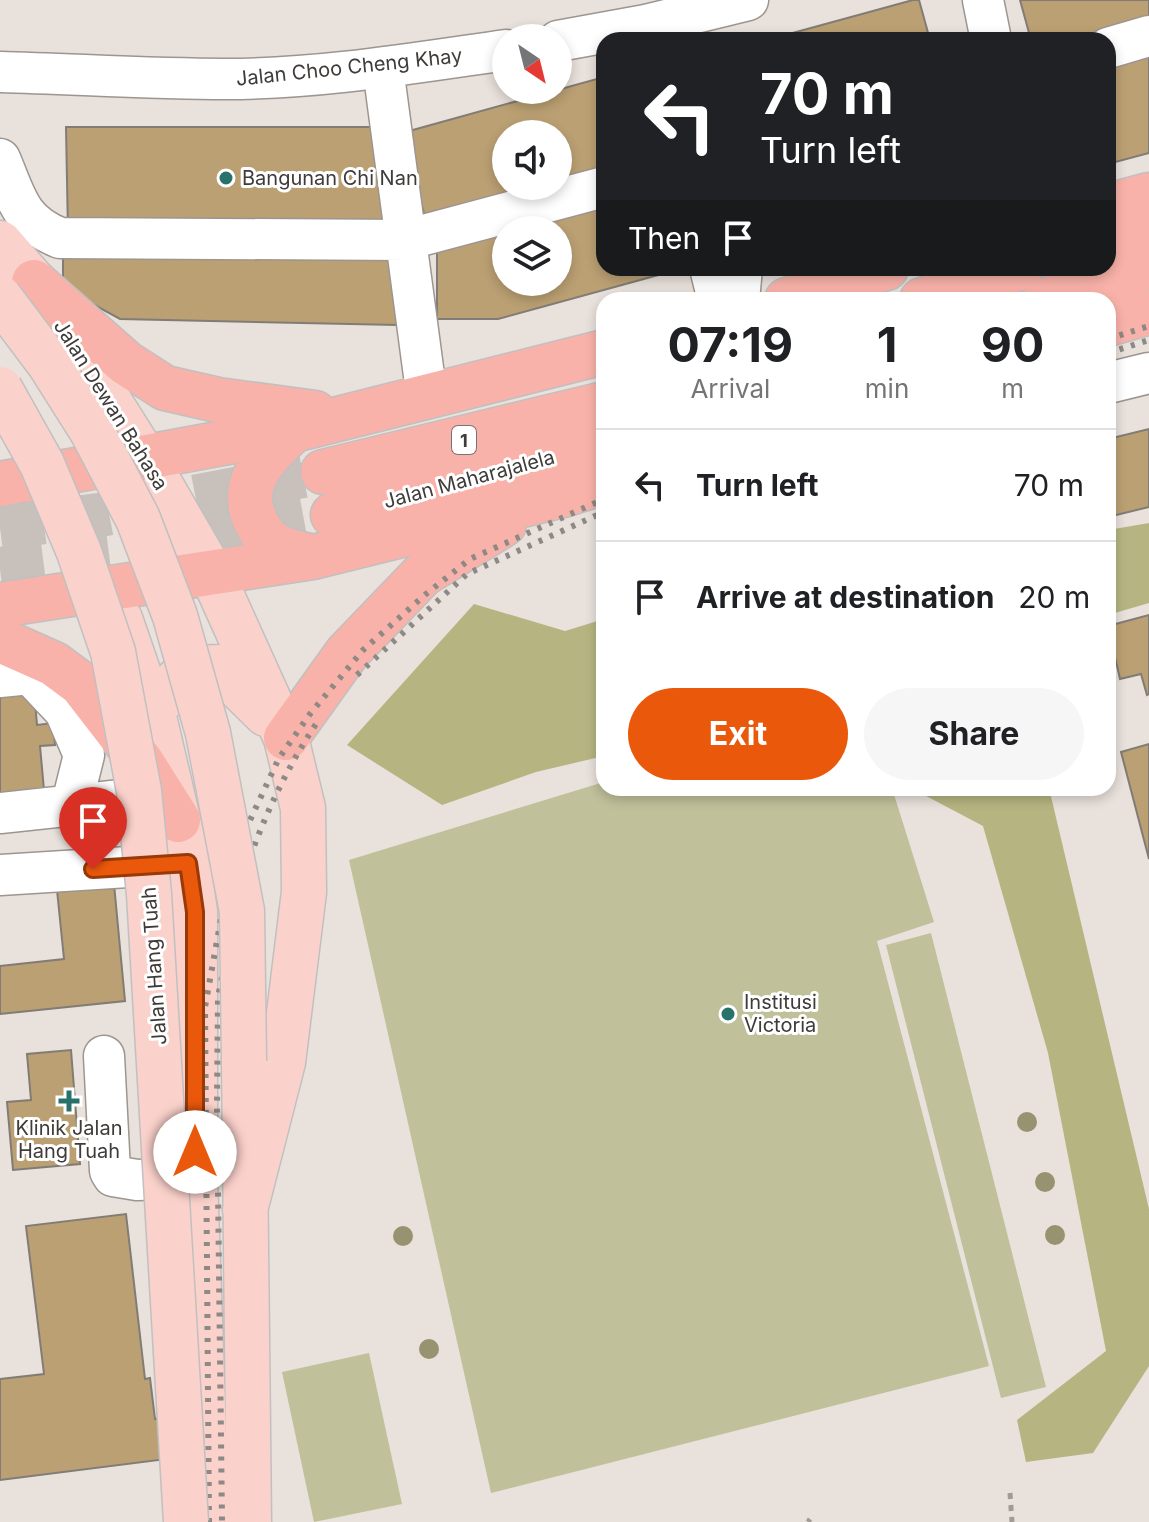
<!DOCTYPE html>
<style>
body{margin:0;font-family:Inter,sans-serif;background:#f6f6f6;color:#202124;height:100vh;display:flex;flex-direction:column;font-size:30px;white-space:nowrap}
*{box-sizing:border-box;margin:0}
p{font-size:26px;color:#757577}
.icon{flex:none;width:44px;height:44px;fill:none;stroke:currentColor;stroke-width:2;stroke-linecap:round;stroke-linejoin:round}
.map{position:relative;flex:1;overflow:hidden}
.sheet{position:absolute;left:596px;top:292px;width:520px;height:504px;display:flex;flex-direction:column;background:#fff;border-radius:24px;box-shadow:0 4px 12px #0003}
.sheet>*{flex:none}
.hud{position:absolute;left:596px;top:32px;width:520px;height:244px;border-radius:24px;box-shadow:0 4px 12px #0003;background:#202124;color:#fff;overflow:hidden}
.needle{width:52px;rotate:145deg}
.fabs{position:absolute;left:492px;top:24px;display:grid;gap:16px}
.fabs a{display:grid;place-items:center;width:80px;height:80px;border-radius:50%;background:#fff;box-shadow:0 4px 12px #0003;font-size:40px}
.pin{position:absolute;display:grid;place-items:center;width:68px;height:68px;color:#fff;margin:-82px -34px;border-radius:50% 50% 50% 0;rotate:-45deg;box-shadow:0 0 8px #0007}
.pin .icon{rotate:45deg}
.me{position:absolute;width:88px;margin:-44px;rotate:0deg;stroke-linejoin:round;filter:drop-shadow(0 0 6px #0008)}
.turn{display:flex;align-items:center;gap:28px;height:168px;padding:0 32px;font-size:36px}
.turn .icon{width:104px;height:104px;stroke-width:2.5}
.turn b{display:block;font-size:56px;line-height:68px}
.then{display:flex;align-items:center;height:76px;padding:0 32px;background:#0003;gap:16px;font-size:30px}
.eta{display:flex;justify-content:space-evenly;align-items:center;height:136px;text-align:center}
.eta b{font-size:48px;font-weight:700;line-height:56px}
.button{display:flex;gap:16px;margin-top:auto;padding:16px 32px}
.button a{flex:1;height:92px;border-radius:48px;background:#ea580c;color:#fff;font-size:32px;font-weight:700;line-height:92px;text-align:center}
.button a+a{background:#f6f6f6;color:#202124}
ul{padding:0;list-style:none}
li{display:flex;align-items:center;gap:24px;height:112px;padding:0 32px;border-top:2px solid #e0e0e0}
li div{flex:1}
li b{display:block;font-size:30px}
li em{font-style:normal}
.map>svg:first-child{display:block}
</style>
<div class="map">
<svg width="1149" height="1522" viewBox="0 0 1149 1522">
<rect width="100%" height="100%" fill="#e9e1db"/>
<path fill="#c0c09b" d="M604,782v6h288l42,134 -57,19 112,425 -498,127 -142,-633z
M931,933l115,454 -45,11 -115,-453z
M369,1353l33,151 -88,18 -32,-150z"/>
<path fill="#b6b582" d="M1149,523v80l-41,12v-85z
M474,604l91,27 39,-12v137l-68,16 -94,33 -95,-60z
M911,788h138l100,421v157l-56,87 -67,9 -9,-42 89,-69 -58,-298 -65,-227z"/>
<path fill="#bba073" stroke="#817c75" stroke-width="2" fill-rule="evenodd" d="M913,0h6l11,40h-163z
M1020,0h129v27l-48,13h-70z
M1149,52v101l-41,11v-101z
M604,77v95l-46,13v-51h-52v52h47l-127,35 -24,-88z
M66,127h317l5,101 -320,5z
M604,193v75h80l-186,51h-61v-81zM506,230h52v52h-52z
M63,250l336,5 -2,70 -277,-6 -57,-31z
M1149,429v78l-41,10v-78z
M1149,615v79l-2,1 -6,-21 -21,5 -12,-53z
M34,690l3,35 16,-2 2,22 -15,1 4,44 -44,5v-101z
M1149,744v115l-28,-107z
M114,884l11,117 -125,13v-48l64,-7 -7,-69z
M71,1050l9,114 -67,6 -6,-68 24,-2 -4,-46z
M126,1214l19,165 5,-1 5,41 7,-1 5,41 -167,21v-101l44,-5 -18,-148z"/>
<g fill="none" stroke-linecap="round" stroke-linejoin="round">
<path stroke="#c7c0bb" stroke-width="44" stroke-dasharray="44 22" stroke-linecap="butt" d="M0,528l106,-14 217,-42
M0,569l119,-15 214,-39"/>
<g stroke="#9d9590" stroke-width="43">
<path id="minor" d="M983,0l8,40
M558,41l88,-16 102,-25
M1108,48l41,-12
M383,68l44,330
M0,72c75,2 151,7 226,7 94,0 188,-16 280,-29
M0,159c16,37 19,63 60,79l345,2 199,-53
M710,268l8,32
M739,300l3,-32
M1108,383l41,-10
M0,677l30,-3 35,37 19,44 -13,52
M0,813l121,-13 47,17
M0,875l176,-11
M104,1056l6,115 3,5 24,4 58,-2"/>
</g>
<g stroke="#c1c0c0" stroke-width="47">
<path id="major" d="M0,243l34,39 111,176 67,116 74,164 17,70 1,84 -21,170 -38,148
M120,619l35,102 33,142 7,49v266l12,344
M167,696c11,-24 26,-29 51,-29l48,47
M244,1061l5,461"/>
</g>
<g stroke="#c1c0c0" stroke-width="47">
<path id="highway" d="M1108,206l41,-11
M1108,240l41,-12
M34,282l92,81 39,25 53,12 97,13
M787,300l99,-32
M922,300l98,-32
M1045,300l104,-34
M1108,324l41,-12
M294,430c-28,25 -58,55 -37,94 5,10 10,17 20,22 11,6 25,8 36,11
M323,472l281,-68
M0,484l294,-54 310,-78
M333,515l271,-73
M0,605l313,-48 250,-62 41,-13
M0,640l54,24 27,20 61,79 36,57
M286,738l61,-85 76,-79 81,-50"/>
</g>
<path stroke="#a19b96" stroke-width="5" stroke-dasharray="6 6" stroke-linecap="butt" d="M1010,1493l2,29
M808,1522l2,-3"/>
<use href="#minor" stroke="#fff" stroke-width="40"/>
<use href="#major" stroke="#fbd1cb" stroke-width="44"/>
<use href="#highway" stroke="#f9b2a9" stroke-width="44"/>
<path stroke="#8e8985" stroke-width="6" stroke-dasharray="4 8" stroke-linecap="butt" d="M1108,339l41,-13
M1108,353l41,-13
M357,675l110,-101 137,-62
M239,891c18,-60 44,-118 79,-170
M222,977l-4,20 -1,109 5,416
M209,1522l-4,-515 21,-116 19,-60 34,-73 31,-44 53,-64 63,-56 44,-35 134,-60"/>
<g stroke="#c1c0c0" stroke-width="47" stroke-linecap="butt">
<path id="major-bridge" d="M0,298l49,65 43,68 46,88 37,97 33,117 34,178 2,150
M0,389l42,75 37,88 34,100 26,139 10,103 37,628"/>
</g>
<use href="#major-bridge" stroke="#fbd1cb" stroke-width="44"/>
</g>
<g fill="#97926f">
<circle cx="1027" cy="1122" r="10"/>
<circle cx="1045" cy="1182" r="10"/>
<circle cx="1055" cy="1235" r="10"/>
<circle cx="403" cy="1236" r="10"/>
<circle cx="429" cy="1349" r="10"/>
</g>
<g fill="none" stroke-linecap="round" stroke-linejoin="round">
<g stroke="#983908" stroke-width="20">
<path id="route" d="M93,869l95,-6 7,49v240"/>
</g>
<use href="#route" stroke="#ea580c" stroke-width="14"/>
</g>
<g fill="#29726b" stroke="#fff" stroke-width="3">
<circle cx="226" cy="178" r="8"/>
<circle cx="728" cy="1014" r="8"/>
<path d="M65 1089h8v8h8v8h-8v8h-8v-8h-8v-8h8z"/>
</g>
<g text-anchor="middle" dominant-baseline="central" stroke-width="6" stroke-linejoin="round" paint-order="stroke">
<rect fill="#fff" stroke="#787674" stroke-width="2" x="452" y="426" width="24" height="28" rx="6"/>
<g font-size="18" font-weight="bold" fill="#3e3b39">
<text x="464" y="440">1</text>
</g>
<g font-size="20" fill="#3e3b39" stroke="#fff">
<text transform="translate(349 67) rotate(-6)">Jalan Choo Cheng Khay</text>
<text transform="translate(111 405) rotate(58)">Jalan Dewan Bahasa</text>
<text transform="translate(469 479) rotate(-15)">Jalan Maharajalela</text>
<text transform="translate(154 966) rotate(-94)">Jalan Hang Tuah</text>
</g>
<g font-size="20" fill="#3e3b39" stroke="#fff" text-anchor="start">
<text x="242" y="178">Bangunan Chi Nan</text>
<text x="744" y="1002">Institusi<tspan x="744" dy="23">Victoria</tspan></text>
<text x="69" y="1128" text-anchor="middle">Klinik Jalan<tspan x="69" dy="23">Hang Tuah</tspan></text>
</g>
</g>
</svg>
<div class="fabs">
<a><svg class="needle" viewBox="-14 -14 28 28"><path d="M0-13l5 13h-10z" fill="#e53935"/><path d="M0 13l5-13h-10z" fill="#757577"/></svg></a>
<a><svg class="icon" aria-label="sound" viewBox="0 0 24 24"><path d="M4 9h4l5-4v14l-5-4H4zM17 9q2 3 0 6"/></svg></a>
<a><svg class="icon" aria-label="layers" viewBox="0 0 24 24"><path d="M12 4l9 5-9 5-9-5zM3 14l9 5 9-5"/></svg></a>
</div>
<div class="pin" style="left:93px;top:869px;background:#d93025"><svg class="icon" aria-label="arrive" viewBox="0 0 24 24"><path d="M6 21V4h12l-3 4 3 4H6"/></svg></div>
<svg class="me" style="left:195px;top:1152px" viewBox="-20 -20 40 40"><circle r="19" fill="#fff"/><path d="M0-13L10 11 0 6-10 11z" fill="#ea580c"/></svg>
<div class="hud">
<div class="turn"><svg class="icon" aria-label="left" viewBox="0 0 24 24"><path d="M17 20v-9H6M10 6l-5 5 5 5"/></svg><div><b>70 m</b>Turn left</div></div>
<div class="then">Then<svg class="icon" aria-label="arrive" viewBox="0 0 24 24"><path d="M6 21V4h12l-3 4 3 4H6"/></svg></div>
</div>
<section class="sheet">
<div class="eta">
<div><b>07:19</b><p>Arrival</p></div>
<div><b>1</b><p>min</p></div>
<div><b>90</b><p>m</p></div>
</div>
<ul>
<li><svg class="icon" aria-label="left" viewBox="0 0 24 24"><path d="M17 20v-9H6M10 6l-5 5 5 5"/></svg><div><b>Turn left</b></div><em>70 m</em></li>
<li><svg class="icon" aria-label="arrive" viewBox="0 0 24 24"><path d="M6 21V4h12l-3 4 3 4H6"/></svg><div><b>Arrive at destination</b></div><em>20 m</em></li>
</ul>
<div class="button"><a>Exit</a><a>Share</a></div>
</section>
</div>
